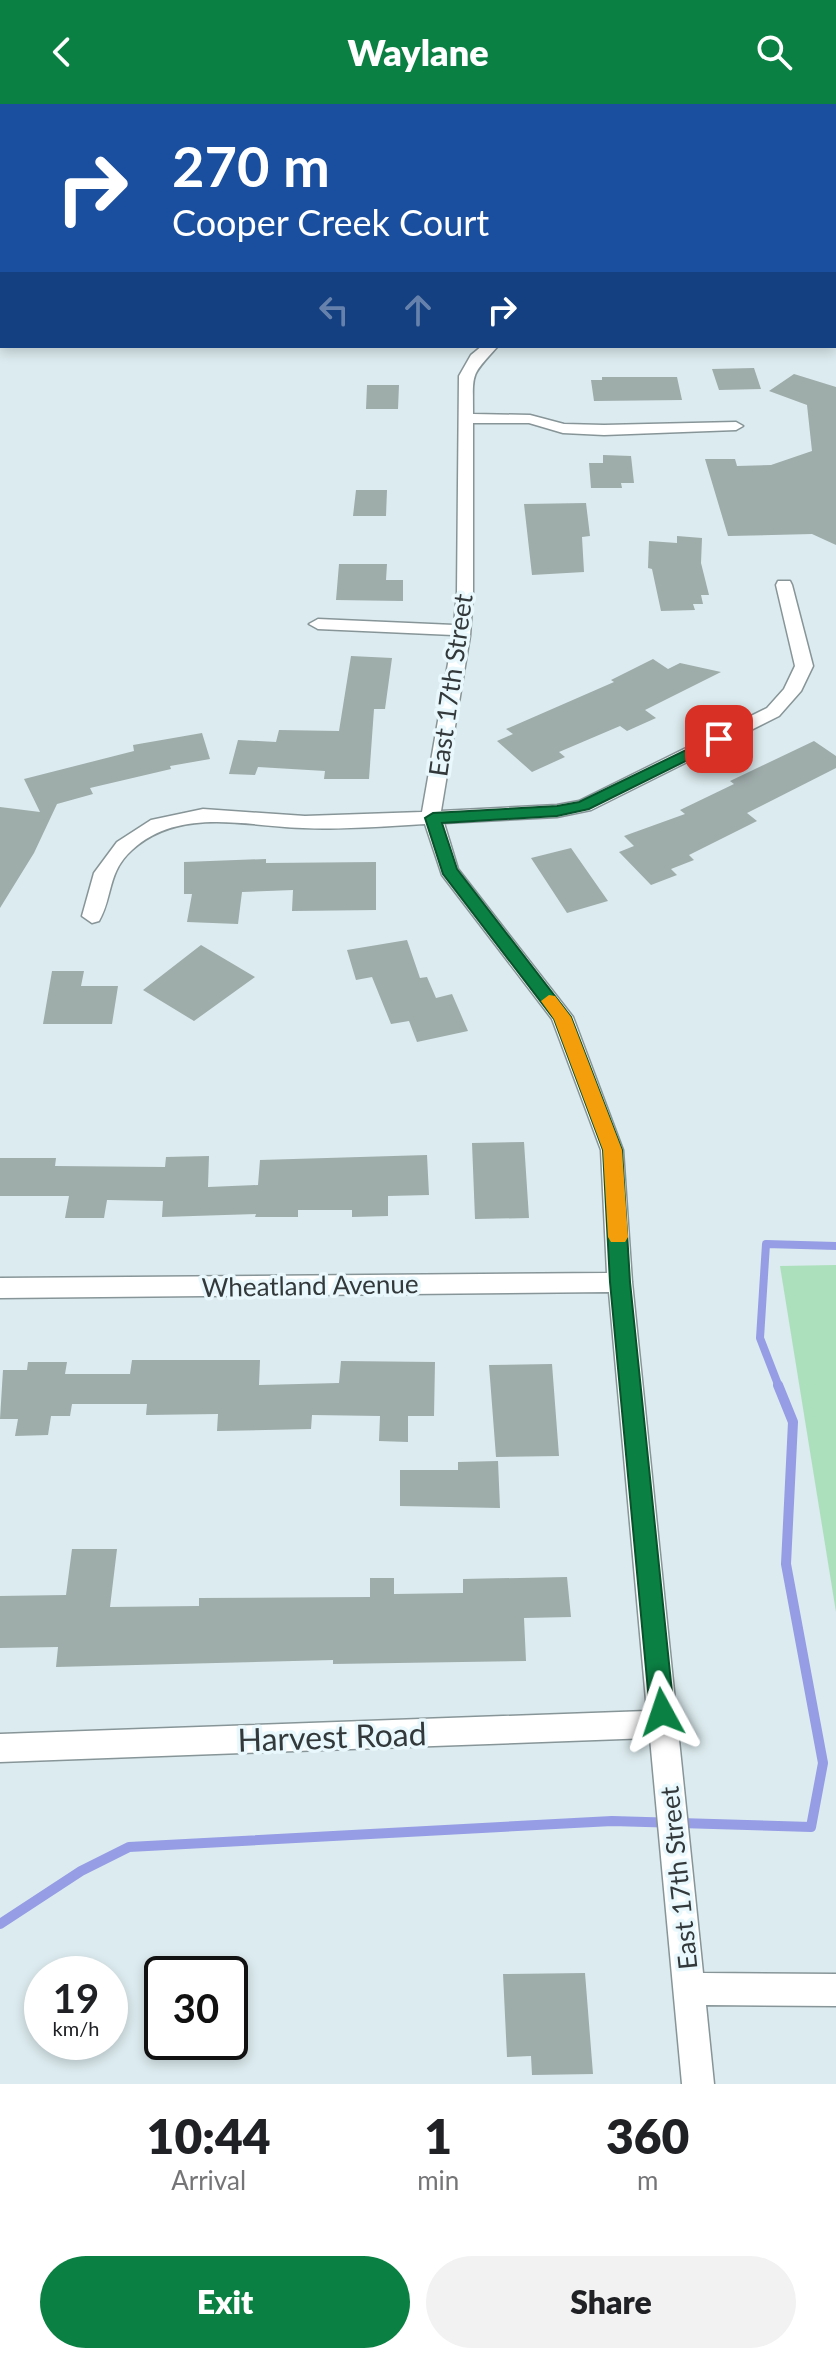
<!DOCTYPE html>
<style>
body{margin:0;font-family:Lato,sans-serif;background:#f2f2f2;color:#202124;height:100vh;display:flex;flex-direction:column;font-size:30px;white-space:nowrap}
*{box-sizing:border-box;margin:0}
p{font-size:26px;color:#757577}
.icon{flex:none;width:44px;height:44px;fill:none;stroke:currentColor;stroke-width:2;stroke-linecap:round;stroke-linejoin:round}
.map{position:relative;height:1980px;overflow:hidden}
.drawer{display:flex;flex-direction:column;background:#fff;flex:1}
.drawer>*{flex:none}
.top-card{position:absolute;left:0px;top:0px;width:836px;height:244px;box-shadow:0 4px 12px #0003;background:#1a4fa0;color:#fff;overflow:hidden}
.speed{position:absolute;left:24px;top:1852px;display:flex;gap:16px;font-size:40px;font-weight:700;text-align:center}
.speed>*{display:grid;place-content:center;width:104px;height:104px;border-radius:50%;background:#fff;box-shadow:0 4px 12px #0003;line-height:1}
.speed small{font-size:20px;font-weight:400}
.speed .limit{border:4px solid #111;border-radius:12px;background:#fff;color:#111}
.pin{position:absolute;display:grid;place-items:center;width:68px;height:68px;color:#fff;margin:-34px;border-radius:16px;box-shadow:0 4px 12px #0006}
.me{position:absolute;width:88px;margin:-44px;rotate:355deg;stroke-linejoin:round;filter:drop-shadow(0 0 6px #0008)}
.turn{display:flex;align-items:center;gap:28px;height:168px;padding:0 40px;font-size:36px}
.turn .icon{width:104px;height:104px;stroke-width:2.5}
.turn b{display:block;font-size:56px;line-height:68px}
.lanes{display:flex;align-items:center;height:76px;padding:0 40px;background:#0003;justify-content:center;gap:40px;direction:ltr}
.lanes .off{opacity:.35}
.eta{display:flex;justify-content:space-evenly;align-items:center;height:136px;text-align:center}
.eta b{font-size:48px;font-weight:800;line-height:56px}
.button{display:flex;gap:16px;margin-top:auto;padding:16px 40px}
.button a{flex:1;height:92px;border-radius:48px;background:#0b8043;color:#fff;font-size:32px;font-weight:800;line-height:92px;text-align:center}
.button a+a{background:#f2f2f2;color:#202124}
header{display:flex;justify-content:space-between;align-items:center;height:104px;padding:0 40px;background:#0b8043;color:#fff;font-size:36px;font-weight:800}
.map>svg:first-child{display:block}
</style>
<header><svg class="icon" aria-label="back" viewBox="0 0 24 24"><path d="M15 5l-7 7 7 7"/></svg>Waylane<svg class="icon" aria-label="search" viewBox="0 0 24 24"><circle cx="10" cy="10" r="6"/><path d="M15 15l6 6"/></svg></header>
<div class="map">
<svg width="836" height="1980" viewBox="0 0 836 1980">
<rect width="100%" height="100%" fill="#dcebef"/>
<path fill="#ace0bc" d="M836,1161v347l-56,-346z"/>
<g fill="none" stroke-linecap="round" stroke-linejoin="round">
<path stroke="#969de5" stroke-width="8" d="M779,1283l-19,-49 6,-94 70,2"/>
<path stroke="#969de5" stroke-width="10" d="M0,1820l81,-53 48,-24 483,-26 199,6 12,-64 -37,-199 7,-142 -15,-37"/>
</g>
<path fill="#9eacaa" d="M754,264l7,21 -42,1 -7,-21z
M794,270l42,13v158l-24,-11 -84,2 -23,-77h30l2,7 34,-1 41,-14 -5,-46 -38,-14z
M602,273h75l5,23 -88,1 -3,-21h11z
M367,281h32l-1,24h-32z
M603,351l28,1 3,27h-13l1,5h-31l-2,-25h14z
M356,386h31l-1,26h-33z
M586,399l4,33 -8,1 2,35 -52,3 -8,-71z
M677,432l25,2 -1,25 8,32h-8l2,9h-10l2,6 -34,1 -9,-42 -4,-1 1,-27 28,2z
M339,460h48l-1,16h17v21l-67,-1z
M351,552l41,2 -7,51h-11l-5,70h-45l1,-8 -67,-4 -3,8 -26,-1 9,-34 38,2 3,-12 60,1z
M653,555l15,10 12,-6 41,9 -76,38 11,8 -29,13 -7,-5 -61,26 6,5 -33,15 -35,-31 16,-7 -7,-5 108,-47 -3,-2z
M202,629l8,26 -40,7 1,3 -81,19 3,6 -36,10 -23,49 -34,55v-101l40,5 -16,-33 110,-28 -1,-6z
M814,637l22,15v12l-89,45 10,8 -68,34 5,5 -23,9 6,6 -26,10 -32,-33 15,-6 -10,-10 61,-22 -5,-4 54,-26 -4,-3z
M571,744l37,53 -41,12 -36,-55z
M266,755v4l110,-1v48l-84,1 1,-21 -51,2 -4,32 -51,-2 5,-28h-8v-32z
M407,836l13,38 7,-1 9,21 16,-4 16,37 -51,11 -8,-21 -18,3 -19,-47 -16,3 -9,-30z
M201,841l54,32 -61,44 -51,-31z
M52,867h32l-3,15h37l-6,38h-69z
M524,1038l5,76 -54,1 -3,-76z
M427,1051l2,40 -41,1v20l-36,1v-7h-54v7h-43l1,-3 -94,3 1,-16 -56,-1 -3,18h-39l4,-22h-69v-38h56l-1,8 110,1 1,-10 43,-1 -1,31 50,-2 2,-25z
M132,1256h128l-1,25 80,-2 2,-22 94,1 -1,54h-26v26l-29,-1 1,-25 -68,-1 -1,14 -94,2 1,-17 -72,1 1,-11h-75l-2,12h-19l-3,19 -33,1 3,-17h-18l3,-49h24l1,-8h39l-2,12h65z
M552,1260l7,92 -63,1 -7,-92z
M498,1357l2,47 -100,-2v-36h58v-8z
M72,1445h45l-7,58 89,-1v-8l171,-1v-19h24v16l69,-1v-14l104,-2 4,40 -47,1 2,43 -193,3v-4l-277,7 2,-20 -58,1v-52l66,-1z
M585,1869l8,101 -61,1 -1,-19 -24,1 -4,-83z"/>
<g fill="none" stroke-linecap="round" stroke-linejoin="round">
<g stroke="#879598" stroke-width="3">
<path id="minor" d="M834,92h2v8h-2z
M834,190h2v8h-2z
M482,242h16c-28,31 -25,25 -25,68l57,1 34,9 40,1 132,-3 7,4 -7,4 -132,5 -41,-2 -34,-10h-56v169l-3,44 -29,175 116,-6 22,-4 188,-93 17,-19 11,-23 -19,-81 2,-4h12l2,4 21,81 -12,25 -22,25 -188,94 -34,7 -113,6 14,46 115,148 50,133 9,132 71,691 133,1v32l-130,-1 8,79h-32l-32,-346 -650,24v-28l647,-23 -38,-419 -609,6v-20l607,-5 -6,-123 -49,-131 -110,-144 -17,-51c-40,2 -82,6 -122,4 -58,-2 -124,-21 -171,22 -25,22 -19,47 -33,71l-7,2 -10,-7 12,-43 23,-31 34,-22 52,-11 102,7 117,-4 31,-177 -135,-6 -9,-5 9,-5 136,6 3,-33 2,-216 12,-21z"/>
</g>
<use href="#minor" fill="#fff" fill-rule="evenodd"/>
</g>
<path fill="#0b8043" stroke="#07532c" stroke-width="2" d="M719,630l5,1v7l-135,67 -32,7 -115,7 15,46 114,148 51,133 8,132 44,430 -4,8 -8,3 -9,-3 -3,-8 -40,-430 -7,-132 -49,-131 -111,-145 -18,-56 8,-5 124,-7 22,-4z"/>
<path fill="#f59e0b" d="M549,891l6,1 16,21 51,133 6,87 -3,5h-14l-3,-5 -5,-87 -49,-131 -13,-18z"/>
<g text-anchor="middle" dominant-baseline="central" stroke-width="7" stroke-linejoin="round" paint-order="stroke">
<g font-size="26" fill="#33393b" stroke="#e9f8fc">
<text transform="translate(450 581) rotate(-82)">East 17th Street</text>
<text transform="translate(310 1181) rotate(-1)">Wheatland Avenue</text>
<text transform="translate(678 1774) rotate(-96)">East 17th Street</text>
</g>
<g font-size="32" fill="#33393b" stroke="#e9f8fc">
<text transform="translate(332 1632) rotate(-2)">Harvest Road</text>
</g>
</g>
</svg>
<div class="speed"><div>19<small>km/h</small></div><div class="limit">30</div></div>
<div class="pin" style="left:719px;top:635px;background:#d93025"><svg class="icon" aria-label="arrive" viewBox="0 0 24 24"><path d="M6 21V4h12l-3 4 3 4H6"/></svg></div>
<svg class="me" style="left:662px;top:1608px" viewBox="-20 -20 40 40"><path d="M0-17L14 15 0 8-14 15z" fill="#0b8043" stroke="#fff" stroke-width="4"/></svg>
<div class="top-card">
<div class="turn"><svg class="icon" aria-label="right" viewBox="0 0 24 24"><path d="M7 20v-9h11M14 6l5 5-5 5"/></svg><div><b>270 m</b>Cooper Creek Court</div></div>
<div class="lanes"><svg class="icon off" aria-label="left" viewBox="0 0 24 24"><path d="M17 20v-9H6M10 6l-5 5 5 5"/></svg><svg class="icon off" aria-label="ahead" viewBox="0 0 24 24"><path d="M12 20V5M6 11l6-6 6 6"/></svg><svg class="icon" aria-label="right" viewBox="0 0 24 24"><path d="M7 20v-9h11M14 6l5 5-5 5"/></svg></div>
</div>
</div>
<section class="drawer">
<div class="eta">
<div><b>10:44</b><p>Arrival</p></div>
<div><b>1</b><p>min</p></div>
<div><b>360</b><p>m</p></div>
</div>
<div class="button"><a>Exit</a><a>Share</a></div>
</section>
